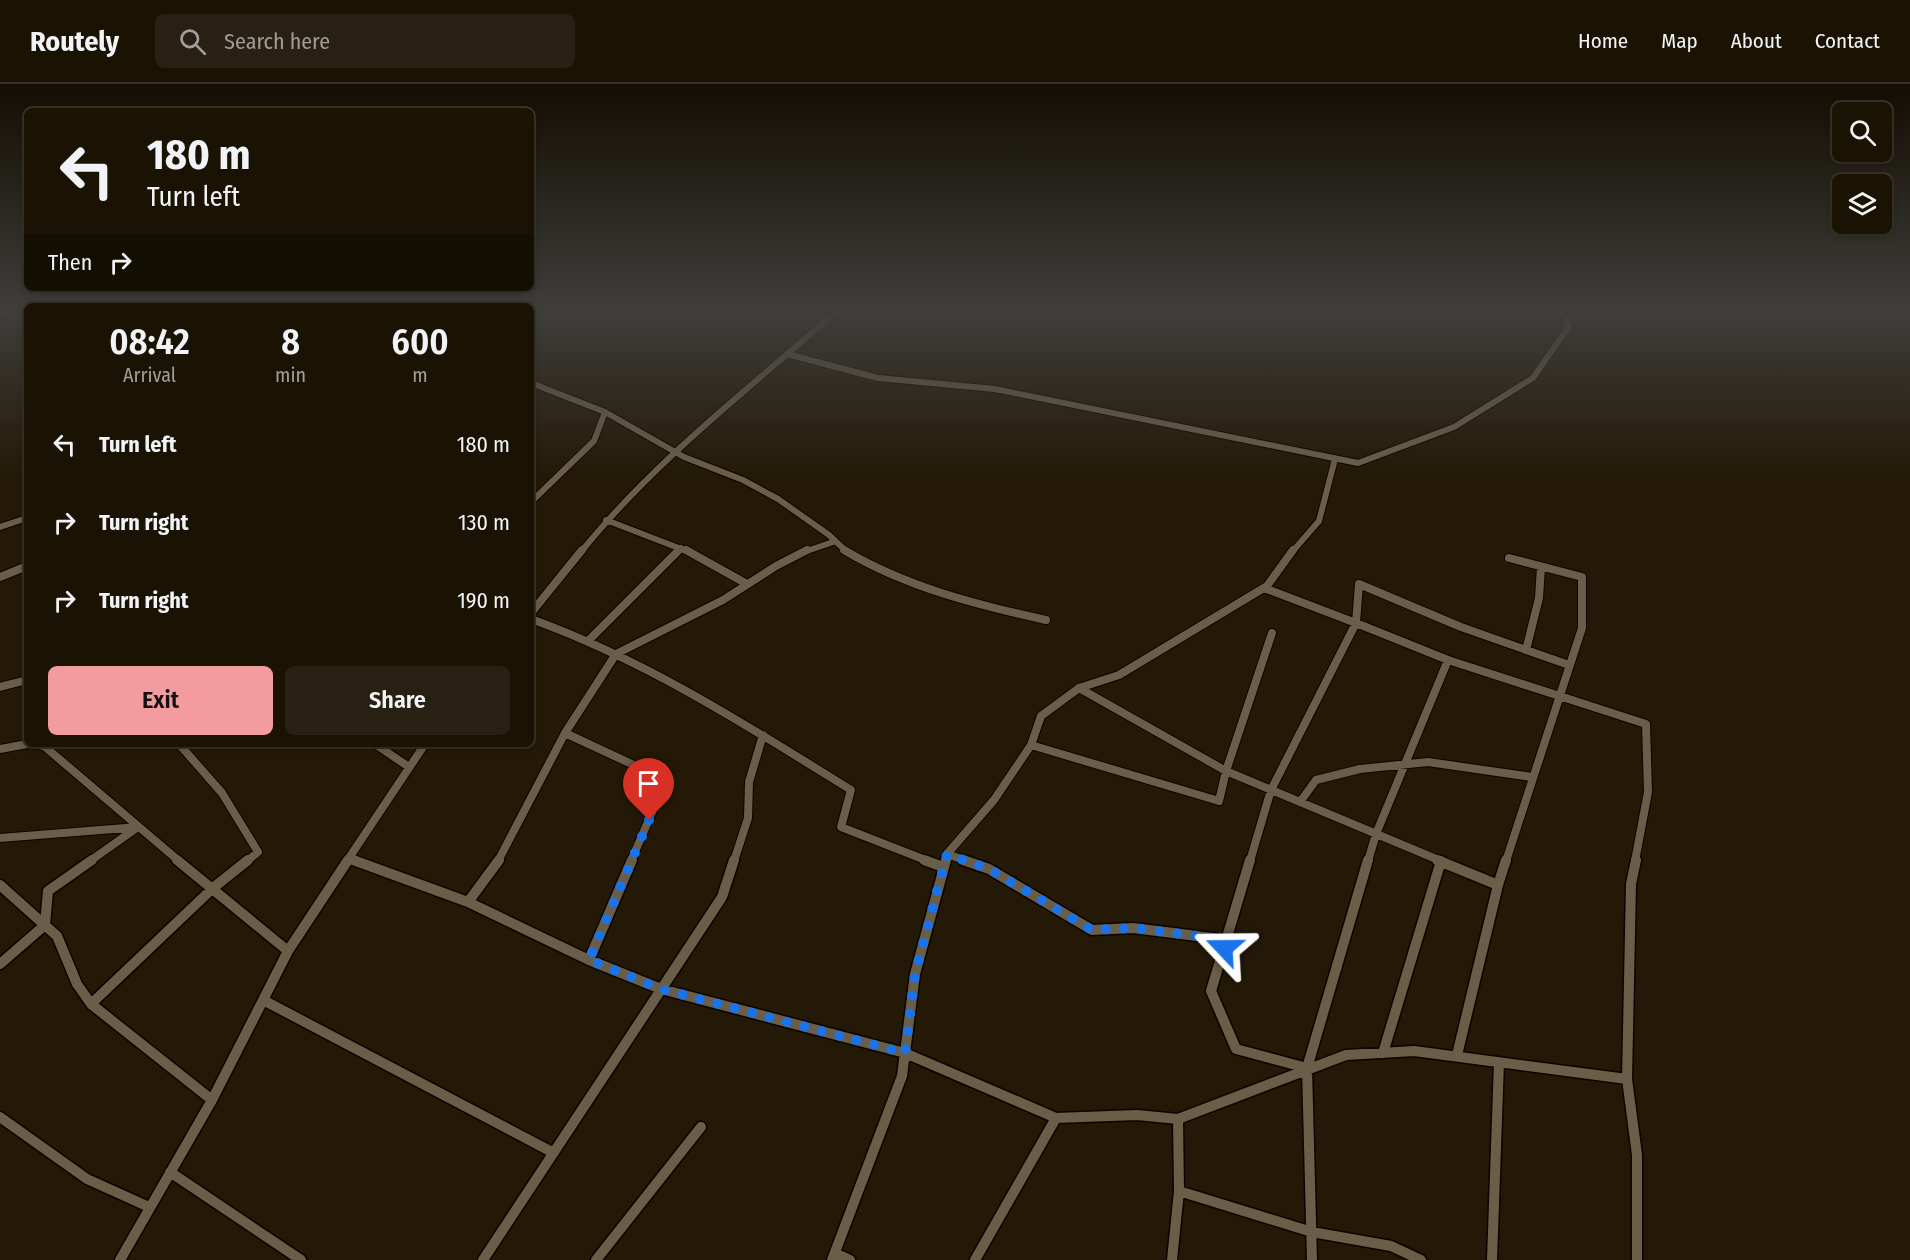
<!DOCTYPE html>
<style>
body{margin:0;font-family:"Fira Sans Condensed",sans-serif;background:#272013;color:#f1f3f6;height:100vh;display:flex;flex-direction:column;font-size:22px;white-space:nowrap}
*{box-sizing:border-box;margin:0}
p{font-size:20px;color:#9f9e9a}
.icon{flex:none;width:33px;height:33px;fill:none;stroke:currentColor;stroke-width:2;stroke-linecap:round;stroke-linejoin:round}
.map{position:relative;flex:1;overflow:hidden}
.panel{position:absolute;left:24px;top:219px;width:510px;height:444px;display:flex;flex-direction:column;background:#1a1304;border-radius:9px;box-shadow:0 3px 9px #0003,0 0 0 2px #383226}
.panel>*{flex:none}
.top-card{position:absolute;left:24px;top:24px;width:510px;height:183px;border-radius:9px;box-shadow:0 3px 9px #0003,0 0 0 2px #383226;background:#1a1304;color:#f1f3f6;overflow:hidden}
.tools{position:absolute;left:1832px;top:18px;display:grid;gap:12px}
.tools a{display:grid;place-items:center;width:60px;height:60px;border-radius:9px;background:#1a1304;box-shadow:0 3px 9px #0003,0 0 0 2px #383226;font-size:30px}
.pin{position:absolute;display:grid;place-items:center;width:51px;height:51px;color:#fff;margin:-62px -26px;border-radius:50% 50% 50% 0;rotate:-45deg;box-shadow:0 0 6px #0007}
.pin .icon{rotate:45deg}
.me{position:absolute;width:66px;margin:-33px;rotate:293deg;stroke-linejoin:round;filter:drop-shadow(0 0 4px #0008)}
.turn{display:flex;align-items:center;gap:21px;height:126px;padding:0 24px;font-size:27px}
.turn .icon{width:78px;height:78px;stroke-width:2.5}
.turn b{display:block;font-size:42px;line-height:51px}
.then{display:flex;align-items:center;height:57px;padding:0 24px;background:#0003;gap:12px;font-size:22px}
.eta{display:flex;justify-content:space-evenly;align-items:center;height:102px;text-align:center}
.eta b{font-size:36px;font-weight:600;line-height:42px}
.primary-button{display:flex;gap:12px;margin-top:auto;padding:12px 24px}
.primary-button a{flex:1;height:69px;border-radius:9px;background:#f49b9f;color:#111;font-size:24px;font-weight:600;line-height:69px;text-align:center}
.primary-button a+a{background:#272013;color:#f1f3f6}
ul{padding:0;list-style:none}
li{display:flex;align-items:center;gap:18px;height:78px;padding:0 24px}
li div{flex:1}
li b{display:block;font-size:22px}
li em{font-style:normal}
header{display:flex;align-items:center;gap:36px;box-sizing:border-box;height:84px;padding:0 30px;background:#1a1304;border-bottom:2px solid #383226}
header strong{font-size:28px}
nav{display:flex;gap:33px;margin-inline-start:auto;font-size:21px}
.search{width:420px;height:54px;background:#272013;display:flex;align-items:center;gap:15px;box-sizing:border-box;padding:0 21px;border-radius:9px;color:#9f9e9a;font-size:22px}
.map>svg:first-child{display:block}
</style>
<header>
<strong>Routely</strong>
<div class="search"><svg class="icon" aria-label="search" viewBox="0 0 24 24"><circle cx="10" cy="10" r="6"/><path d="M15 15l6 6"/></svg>Search here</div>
<nav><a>Home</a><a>Map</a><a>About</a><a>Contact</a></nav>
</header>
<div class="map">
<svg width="1910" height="1176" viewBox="0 0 1910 1176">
<rect width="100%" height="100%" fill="#231906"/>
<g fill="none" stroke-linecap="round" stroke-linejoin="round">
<g stroke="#0c0400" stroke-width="8">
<path id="minor-far2" d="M0,231l11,-4
M787,270l91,24 117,11 363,74 96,-36 79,-49 36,-52 -7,-14
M531,299l74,29 79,45 59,23 35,19 51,36 18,17
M531,418l63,-61 11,-29
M606,436l83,32
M0,443l27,-9
M581,468c73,-91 169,-164 256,-241
M677,468l4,-4
M804,468l29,-10
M1292,468l27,-31 16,-62"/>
</g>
<g stroke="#0c0400" stroke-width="10">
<path id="minor-far1" d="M686,466l61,34
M844,466c62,37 133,55 202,70
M0,493l27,-11
M1264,504l92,35 3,-39 102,43 108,38
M531,529l51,-63
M531,535c114,41 217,107 320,171l-10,37 87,34
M589,556l90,-90
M1526,566l13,-52 2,-31
M0,603l27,-7
M1079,604l147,83 215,90
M565,649l101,47 -35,81
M34,660l10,2 135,115
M179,660l43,49 36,59 -11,9
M375,660l34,23
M1031,661l188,56 7,-30 46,-138
M0,665l27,-5
M1300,718l16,-22 44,-11 68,-7 104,15
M0,754l138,-11 -48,34
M947,770l20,7
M349,774l8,3
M347,777l78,-117
M498,777l67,-128 51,-79 107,-54 53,-34 31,-16
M734,777l14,-43 1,-36 14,-47
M945,777l2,-7 47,-54 37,-55 10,-29 38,-28 40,-13 148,-89 26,-36
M1250,777l21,-71 85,-167 92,37 198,64 2,68 -13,69
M1368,777l8,-27 72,-174
M1506,777l76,-233v-51l-73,-19"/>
</g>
<g stroke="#0c0400" stroke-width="13">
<path id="minor" d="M177,776l111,91
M353,776l115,42 31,-42
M924,776l19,7
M963,776l26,9 103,61 41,-2 80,10 11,10
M1250,776l-39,131 25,58 71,19
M1437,776l61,25 -41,170
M0,801l57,51 20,48 14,20 121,96
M1498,801l8,-25
M468,818l121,58 43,-100
M589,876l72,29 244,64 151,65
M0,880l45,-39 3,-34 44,-31
M263,916l289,152
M91,920l122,-116 35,-28
M1383,969l58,-192
M1627,995l10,76v105
M0,1033l87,62 62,28
M170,1088l131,88
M835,1169l15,7
M120,1176l92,-160 76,-149 60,-91
M483,1176l239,-363 12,-37
M596,1176l105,-133
M832,1176l70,-184 13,-102 31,-114
M975,1176l81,-142 81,-3 41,4
M1172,1176l7,-69
M1312,1176l-5,-192 61,-208
M1421,1176l-30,-14 -79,-14 -133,-41 -1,-72 168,-64 68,-4 213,28 4,-195 5,-24
M1492,1176l7,-198"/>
</g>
<use href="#minor-far2" stroke="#6a5e49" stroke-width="6"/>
<use href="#minor-far1" stroke="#6a5e49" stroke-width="8"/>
<use href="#minor" stroke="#6a5e49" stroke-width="10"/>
</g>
<linearGradient id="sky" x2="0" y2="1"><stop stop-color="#130e03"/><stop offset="0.58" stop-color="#3f3e3b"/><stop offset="1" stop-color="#3f3e3b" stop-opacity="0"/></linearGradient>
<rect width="1910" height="392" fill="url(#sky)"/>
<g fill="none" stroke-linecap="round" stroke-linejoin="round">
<path stroke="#1a73e8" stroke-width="10" stroke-dasharray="0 18" d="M649,736l-60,140 72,29 244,64 10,-79 32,-120 42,15 103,61 41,-2 80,10 11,10"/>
</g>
</svg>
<div class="tools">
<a><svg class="icon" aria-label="search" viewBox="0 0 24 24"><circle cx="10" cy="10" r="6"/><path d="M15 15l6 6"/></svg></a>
<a><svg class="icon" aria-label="layers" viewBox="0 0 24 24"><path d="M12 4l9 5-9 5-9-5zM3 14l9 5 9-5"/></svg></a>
</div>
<div class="pin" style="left:649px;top:736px;background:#d93025"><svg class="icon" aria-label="arrive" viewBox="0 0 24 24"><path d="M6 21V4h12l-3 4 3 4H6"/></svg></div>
<svg class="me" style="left:1224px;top:864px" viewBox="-20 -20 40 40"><path d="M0-17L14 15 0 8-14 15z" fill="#1a73e8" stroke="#fff" stroke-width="4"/></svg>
<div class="top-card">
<div class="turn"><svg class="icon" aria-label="left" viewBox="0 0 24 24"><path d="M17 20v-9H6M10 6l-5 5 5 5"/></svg><div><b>180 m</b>Turn left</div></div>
<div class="then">Then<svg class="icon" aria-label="right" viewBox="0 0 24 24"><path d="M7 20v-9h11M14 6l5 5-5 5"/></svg></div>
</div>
<section class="panel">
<div class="eta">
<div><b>08:42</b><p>Arrival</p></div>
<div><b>8</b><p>min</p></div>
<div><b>600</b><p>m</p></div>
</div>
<ul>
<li><svg class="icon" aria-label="left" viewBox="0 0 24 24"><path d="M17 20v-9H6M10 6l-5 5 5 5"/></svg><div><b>Turn left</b></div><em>180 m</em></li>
<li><svg class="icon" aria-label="right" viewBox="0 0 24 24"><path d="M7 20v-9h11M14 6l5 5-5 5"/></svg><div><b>Turn right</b></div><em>130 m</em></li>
<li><svg class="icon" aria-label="right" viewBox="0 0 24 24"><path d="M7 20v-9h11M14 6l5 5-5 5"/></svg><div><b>Turn right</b></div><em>190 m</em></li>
</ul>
<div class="primary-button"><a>Exit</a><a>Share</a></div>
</section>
</div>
